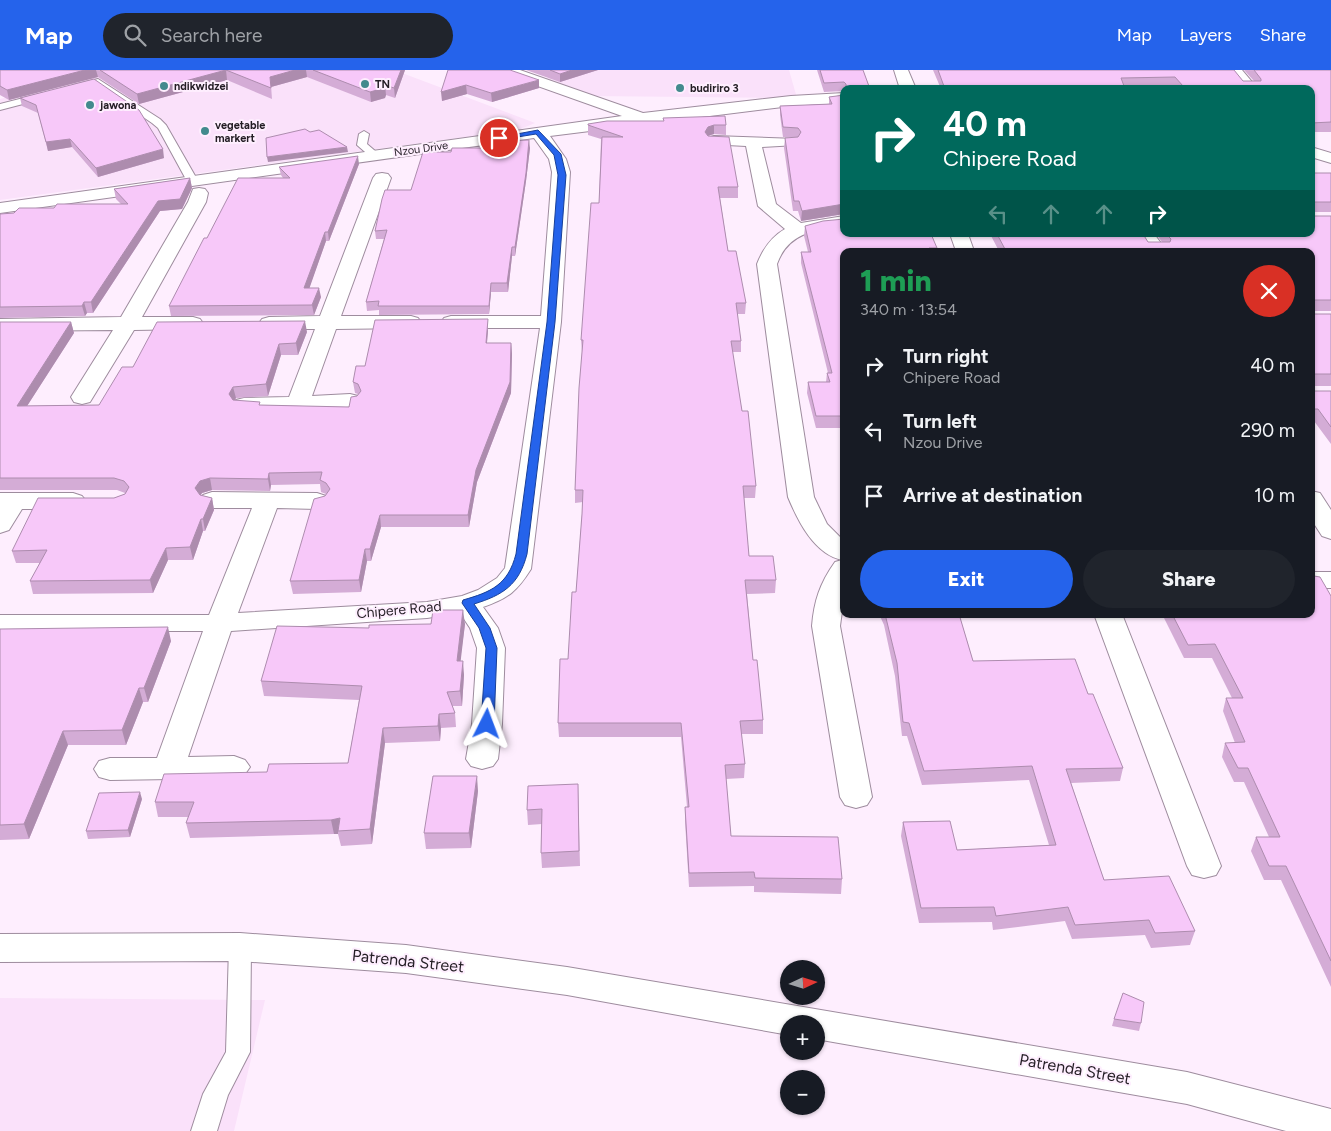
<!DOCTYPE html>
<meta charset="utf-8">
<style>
body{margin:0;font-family:Figtree,sans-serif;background:#20242c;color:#f1f3f6;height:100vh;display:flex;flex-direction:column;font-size:19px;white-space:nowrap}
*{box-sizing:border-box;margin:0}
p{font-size:16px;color:#9ea1a6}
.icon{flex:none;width:28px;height:28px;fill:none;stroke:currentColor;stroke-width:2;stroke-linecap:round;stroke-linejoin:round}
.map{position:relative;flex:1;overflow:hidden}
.drawer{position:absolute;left:840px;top:178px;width:475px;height:370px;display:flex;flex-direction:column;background:#171b24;border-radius:10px;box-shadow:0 1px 4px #0004}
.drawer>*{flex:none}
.top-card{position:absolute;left:840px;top:15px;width:475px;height:152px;border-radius:10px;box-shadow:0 1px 4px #0004;background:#00695c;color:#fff;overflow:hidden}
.needle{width:32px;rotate:86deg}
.buttons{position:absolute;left:780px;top:890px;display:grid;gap:10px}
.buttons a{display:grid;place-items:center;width:45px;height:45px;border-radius:50%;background:#171b24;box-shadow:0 1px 4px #0004;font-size:25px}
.pin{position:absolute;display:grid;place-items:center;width:42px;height:42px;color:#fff;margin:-21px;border:2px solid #fff;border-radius:50%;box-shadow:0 1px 5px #0007}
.me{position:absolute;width:55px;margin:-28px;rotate:3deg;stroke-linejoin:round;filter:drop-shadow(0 0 4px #0008)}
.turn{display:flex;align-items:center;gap:18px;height:105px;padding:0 20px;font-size:22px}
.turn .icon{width:65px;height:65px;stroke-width:2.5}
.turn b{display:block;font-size:35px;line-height:42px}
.lanes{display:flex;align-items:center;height:48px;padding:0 20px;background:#0003;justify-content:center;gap:25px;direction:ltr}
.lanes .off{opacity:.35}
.round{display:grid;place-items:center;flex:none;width:52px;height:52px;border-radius:26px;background:#20242c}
.overview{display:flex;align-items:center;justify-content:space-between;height:85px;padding:0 20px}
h1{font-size:30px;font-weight:800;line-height:38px;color:#1e9e55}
.primary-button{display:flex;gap:10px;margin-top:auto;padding:10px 20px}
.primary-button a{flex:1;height:58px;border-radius:30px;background:#2563eb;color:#fff;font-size:20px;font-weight:800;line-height:58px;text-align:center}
.primary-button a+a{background:#20242c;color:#f1f3f6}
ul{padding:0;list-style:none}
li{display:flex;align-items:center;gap:15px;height:65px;padding:0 20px}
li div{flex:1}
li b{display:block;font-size:19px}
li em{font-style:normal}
header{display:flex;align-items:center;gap:30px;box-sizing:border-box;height:70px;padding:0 25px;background:#2563eb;color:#fff}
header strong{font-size:24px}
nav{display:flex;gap:28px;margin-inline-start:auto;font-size:18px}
.search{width:350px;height:45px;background:#20242c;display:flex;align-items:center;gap:12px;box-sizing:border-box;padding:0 18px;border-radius:28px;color:#9ea1a6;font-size:19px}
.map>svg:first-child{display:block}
</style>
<header>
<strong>Map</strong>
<div class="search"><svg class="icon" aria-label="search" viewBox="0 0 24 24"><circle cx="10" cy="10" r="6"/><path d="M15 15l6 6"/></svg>Search here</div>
<nav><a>Map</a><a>Layers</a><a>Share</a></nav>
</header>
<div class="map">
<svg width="1331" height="1061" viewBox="0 0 1331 1061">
<rect width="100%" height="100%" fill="#feeefe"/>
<path fill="#fae1fa" d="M115,0h279l141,53 -17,7 -518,70v-101z
M571,0h218l8,28 -207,-2 -49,-16z
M0,928l265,2 -31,131h-234z"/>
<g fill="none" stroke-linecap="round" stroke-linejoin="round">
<g stroke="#9e8c9e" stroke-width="2">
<path id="lane" d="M98,9l62,40 6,6 32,56 -2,2h-8l-30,-55 -6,-5 -56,-38 -20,5 -5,-3 2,-2z
M43,23l5,3 -2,2 -46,12v-6z
M364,61l5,3 -2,10 14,12 -1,2h-8l-15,-13 2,-11z
M240,868l8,3 3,6 -1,105 -22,43 -11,36h-26l12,-37 23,-42 3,-105 3,-6z"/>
</g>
<g stroke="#9e8c9e" stroke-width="2">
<path id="street" d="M499,0h21l123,43 148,-17 53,-3v10l-53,3 -241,30 16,23 4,13 -9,150 -30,247c-14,22 -22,29 -48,38l15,21 7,20 -3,76 -4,35 -5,7 -11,3 -11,-3 -5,-7 6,-35 5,-76 -7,-20 -10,-15 -33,5 -196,13 -43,126 46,-1 11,4 5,7 -5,7 -11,4 -124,2 -11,-3 -5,-8 5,-8 11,-3h47l46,-127h-203v-16h209l43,-107h-40l-9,-3 -4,-5 4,-5 9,-3 105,1 9,3 4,5 -4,5 -9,3 -40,-1 -39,105 189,-11 35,-6 16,-6 19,-12 8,-10 35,-240h-89l-7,-2 -3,-4 3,-4 7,-2h90l11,-144 -3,-13 -15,-21 -534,75v-10l622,-87 -121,-43z
M894,0h14l8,19h-16z
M1227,0h15l16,19h-15z
M714,66l83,3 2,3 -2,3 -35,2 14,57 25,19 43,-7v12c-30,1 -56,5 -67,36l37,233 13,27 17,17v55l-4,30 32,171 -5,8 -11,3 -11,-3 -5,-8 -28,-171c2,-25 8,-43 23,-64l7,-2c-28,-6 -44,-39 -54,-63l-31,-233c6,-15 14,-27 28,-35l-27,-23 -12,-60 -38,-2 -2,-3 2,-3z
M1311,77l20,6v10l-20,-6z
M382,103l6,1 3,4 -50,138h70l7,2 3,4 -3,4 -7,2 -75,1 -24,67 38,-2 8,2 3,5 -3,5 -60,5 -54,1 -8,-2 -3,-5 3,-5 8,-2 45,-1 26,-68h-46l-7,-2 -3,-4 3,-4 7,-2 51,-1 53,-138 3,-4z
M199,118l6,1 3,4 -2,9 -64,115h51l7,2 3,4 -3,4 -7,2 -59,1 -44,72 -8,2 -8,-2 -3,-5 42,-67 -113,1v-12l121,-2 67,-115 5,-13z
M950,164h18l6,17h-18z
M1136,164h18l13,17h-19z
M1311,421l9,2 11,17v29l-9,-3 -11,-17z
M0,423h73l9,3 4,5 -4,5 -9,3h-51l-13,21 -9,3z
M1311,502h20v16h-20z
M1094,544h28l99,252 -5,9 -12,3 -12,-3 -5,-9z"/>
</g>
<g stroke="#9e8c9e" stroke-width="2">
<path id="secondary" d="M240,863l166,12 161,22 620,105 144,37v22h-45l-99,-27 -371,-65v-15h-27v11l-222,-40 -161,-22 -166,-12 -240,1v-28z"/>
</g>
<use href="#lane" fill="#fff" fill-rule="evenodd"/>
<use href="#street" fill="#fff" fill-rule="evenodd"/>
<use href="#secondary" fill="#fff" fill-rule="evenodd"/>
</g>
<path fill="#d4acd6" d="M0,0h405l-10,28 -9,-3 -1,3 -14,4 -64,-25 -36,10 1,12 -45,-19 -88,24 -41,-27 -89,23 -9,-5z
M448,0l91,18 -47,14 -25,-8 -25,7z
M526,0h72l-38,12z
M817,0h46l7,19h-26v2l-20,1z
M933,0h301l9,11h11l-10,-11h87v62h-20v-43h-135l-3,-3 -49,1 -1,2h-182z
M844,25v119l-43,7 -3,-10h-5l-9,-63 1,-10 12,-1h-14l-3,-22v-9l49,-2v-7z
M20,28l144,60 -66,19 -26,-30 -24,4 -10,-38 -16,-7z
M588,54l138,1v10l-12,-1 -6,2 30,51v11h-18l8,53 18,52 -1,11h-8l4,27v11h-9l10,59 14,75 -1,12h-11l5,58 27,24 -1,13 -28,1 6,66 10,60v14h-22l4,30 -1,14 -18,1 5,57 111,43 -1,15 -87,-2v-6l-65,1 -4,-66v-14h2l-6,-70h-122l-1,-14 10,-64 8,-67 6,-78 1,-12 -8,1v-13l7,-138 -1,-12 18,-137 2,-64 -13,-4z
M530,78l-4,33 -11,75h-3l-4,36h-17l-2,22 -110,1v-5l-12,1 -1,-9 18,-63h-8l-1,-8 36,-41 40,-38z
M359,94l-30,77h-3l-17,47 12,9 -7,18 -143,1 -2,-10 38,-68 76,-60 -2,-3 -2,-8z
M1311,103h20v39h-19v4h19v95h-18v3h18v72h-18v5h18v53l-17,-23h-3v-170h-312l-9,-17h153l5,8h14l-6,-8h155z
M190,108l2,10 -10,21 -22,2 -67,102h-6l-2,3 -85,2v-104l14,-1 40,-5 67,-4 -5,-5 -2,-10z
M805,156l132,22v3h-93v177h-28l-9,-35 1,-11h18l1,-9h1l-27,-110v-11h7l-4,-16z
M0,252h71l3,11 -47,73 72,-1 34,-38 174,-35 -9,23h-17l-13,41 -32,2 -2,2 26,5 89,2 9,-13 -3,-1 -2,-11 12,-16 123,-36 -1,13h24l1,11 -1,39 -34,89 -8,45h-88l-10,34h-4l-6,31 -68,2 -3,-13 36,-87 -5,-2 -1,-8 -49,1 -1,6 -58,-1 -10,3 -1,2 11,3 2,12 -9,21h-2l-10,29h-25l-15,33 -120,1 -3,-13 10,-18h-24l-4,-12 102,-53 11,-4v-1l-8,-3h-117z
M1314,506l17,20v391l-50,-107h-17l-13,-29 5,-14h13l-25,-55h-10l-12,-25 3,-14h10l-12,-32 3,-13h6l-20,-40h-28l-22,-44h149z
M879,544h80l14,47 115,33 35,74 -3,13 -49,2 33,97 91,51 -5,14 -39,3 -6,-13 -73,4 -7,-18 -72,9 -1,-8 -73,1 -18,-87 2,-14 54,28 92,-5 -20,-65 -107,5 -15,-49h-5l-7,-60 -11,-51z
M465,554l-5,37 4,14 -2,31h-10l3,7 1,14 -15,1 -1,13 -55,2 -13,101 -31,2 -3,-12h-4l-144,4 -4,-15 2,-6h-30l-3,-15 112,-30 81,-9 11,-63 -95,-4 -3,-15 108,-53z
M0,559l171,12 -23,61h-5l-17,43h-58l-39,94 -29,1z
M578,714l2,82 -38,2 -1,-15 1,-29 -14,1 -1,-15z
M478,721l-7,57 -45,1 -2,-16z
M142,729l-12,38 -42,2 -2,-8z
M1114,949l27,4 -2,8 -27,-5z"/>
<path fill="#ad8cae" d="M85,0h11l2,7 -89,23 -2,-10z
M226,0l1,10 -88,24 -2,-10z
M295,0h11l1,7 -36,10 1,12 -2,-22z
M401,0h4l-10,28 -1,-10z
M572,0h26l-38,12v-8z
M539,10v8l-47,14 -1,-9z
M385,15l1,10 -1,3 -14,4 -1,-10z
M466,15l1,9 -25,7 -1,-9z
M714,55v9l-7,2 -2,-4 3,-5z
M70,69l2,8 -24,4 -2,-9z
M529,70l1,8 -4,33 -11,75v-9z
M347,77l1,5 -80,10 -1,-5z
M163,79l1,9 -66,19 -2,-9z
M358,86l1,8 -30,77 -1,-9z
M190,108l2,10 -10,21 -22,2 -67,102 -2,-11 67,-101z
M844,134v10l-43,7 1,-10z
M325,162l1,9 -20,57 -2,-10z
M512,177v9l-4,36 -1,-9z
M491,213v9l-2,22v-8z
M319,218l2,9 -7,18 -2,-10z
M84,232l3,11 -2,3 -3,-10z
M488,249v11l-2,24v-11z
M305,251l2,11 -9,23 -2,-12z
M71,252l3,11 -54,84 -3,-11z
M511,273l1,11 -1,39 -34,89 -8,45 -1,-12 8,-45z
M279,274l2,11 -13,41 -2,-12z
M233,317l3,11 -5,8 -2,-12z
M269,403l2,12 -1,6 -2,-12z
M210,408l2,12 -10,3 -5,7 -2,-12 5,-7z
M212,428l2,12 -9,21 -2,-12z
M380,445l1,12 -10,34 -1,-12z
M201,449l2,12 -10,29 -3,-13z
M166,478l2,12 -15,33 -3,-13z
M365,479l2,12 -6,31 -2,-12z
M463,540l2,14 -6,51 -2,-14z
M168,557l3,14 -23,61 -4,-14z
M463,591l1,14 -2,31 -2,-15z
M139,618l4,14 -17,43 -4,-15z
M439,644l2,14 -1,13 -2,-15z
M383,658l2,15 -13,101 -2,-15z
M63,661l5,14 -39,94 -5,-15z
M477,706l1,15 -7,57 -2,-15z
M140,722l2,7 -12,38 -2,-7z
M340,748l-2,13v3h-4l-3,-14z"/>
<path fill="#f7c8f9" stroke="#ad8cae" d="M0,0h85l-78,20 -7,-4z
M100,0h195l-25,7 1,11 -45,-18 -89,24z
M313,0h88l-7,18 -9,-3 -1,3 -14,4z
M448,0h62l29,10 -48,13 -25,-8 -25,7z
M550,0h22l-12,4z
M820,0h43l7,19h-24v-5l-2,-2 -20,1z
M938,0h296l9,11h18v-2l-7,-9h77v52l-20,1v-34h-92l-3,-3h-33l-8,-9 -54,1 3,8 -84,1v2h-95z
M94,9l45,31 24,39 -67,19 -26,-29 -24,3 -10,-37 -16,-7z
M844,25v109l-42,7 -3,-10h-5l-9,-63 13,-1 3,-5 -3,-4 -15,-1 -3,-21 52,-2 -3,-7z
M725,46l1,9h-12l-6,2 -3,5 3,4 21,1 9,50h-20l10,64h8l10,52h-10l5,38h-10l11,70h6l8,75h-13l6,70h24l3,24h-31l8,80h4l6,60 -23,1 5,43 -20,1 6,71 107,1 4,42 -87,-1 -1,-6 -65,1 -4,-66h4l-8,-84h-123l2,-64h8l4,-67h4l6,-78 1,-24h-8l4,-102 4,-48h-2l10,-137h8l3,-66h21l-35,-12v-1l19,-3h57l-1,-3z
M305,59l5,3 9,-2 28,17 -80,10 -1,-19z
M529,70l-3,33 -11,74h-3l-5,36h-16l-2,23h-111l1,-5 -13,1 21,-72 -12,1 7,-32 3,-9h26l12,-38h28l1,-4h29v-2h21l1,-5z
M358,86l-30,76h-3l-21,56h15l-7,17 -143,1 35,-68h3l31,-60h52l-11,-11z
M1311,103h20v29h-19v14h19v84h-18v14h18v60h-18v17h18v36l-13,-18h-7v-158h-305l-9,-17h146l5,8h22l1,-3 -5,-5h145z
M190,108l-10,21 -22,2 -67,101h-7l-2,4 -82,1v-93l14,-1 5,-5h35l3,-4h71l-14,-15z
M844,149v15h87l6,14h-8l2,3h-87v165h-28l-8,-34h22l-3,-9h5l-31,-121h10l-6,-26 18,-5z
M488,249l-2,24h25l-1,39 -34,88 -8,45h-88l-10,34h-5l-6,31 -69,1 24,-82 11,-3 5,-7 -4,-6 -6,-3 2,-8 -53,1 -1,6 -58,-1 -10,3 -5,7 5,7 12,3 -9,21h-2l-11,28 -24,1 -16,32 -120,1 17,-31 -35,1 26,-53h76l11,-4 4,-7 -5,-6 -10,-3h-114v-156h71l-54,84 82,-1 23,-38h11l24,-45 148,-1 -9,22 -17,1 -13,40 -33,3 -4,7 4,6 27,2 -1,3 90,2 2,-10 6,-1 4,-5 -3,-7 -5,-2 3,-16h9l10,-46z
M1311,492l2,3 1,11 6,1 11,19v365l-45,-95h-17l-13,-29h24l-32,-69h-10l-13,-25 20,-1 -19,-44h17l-28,-54 -27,1 -16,-31h139z
M433,540h30l-6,51h6l-3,30 -13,1 8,21 -16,1 -1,12 -55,2 -13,101 -32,2 2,-13 -9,2 -145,3 8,-21h-39l9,-28 103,-2 2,-8 79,-1 14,-77 -101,-5 16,-55 92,2v-3l62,-1z
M885,544h74l14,47 102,-2 13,35h5l30,74 -57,1 38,111 65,-4 26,55 -40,2 -6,-13 -74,5 -7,-18 -72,9 -2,-9 -73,1 -18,-86 47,-1 7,29 99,-5 -24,-79 -108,5 -15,-48 -6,-1 -6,-59z
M168,557l-24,61h-5l-17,42 -59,1 -39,93 -24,1v-196z
M433,706h44l-8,57h-45z
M578,714l1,67 -38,2 1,-44 -15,1 1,-24z
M140,722l-12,38 -42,1 13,-38z
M1123,923l21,9 -3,21 -27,-4z"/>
<path fill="#2563eb" stroke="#184099" d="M538,60l23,24 5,21 -11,147 -28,232c-8,31 -24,41 -53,50l16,24 7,20 -3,76 -7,4 -6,-4 5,-76 -7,-20 -17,-25 1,-3c28,-8 45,-15 53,-46l31,-232 11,-147 -4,-20 -18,-21 -37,6 -3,-2z"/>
<g fill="#428a8d" stroke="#feeefe" stroke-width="2">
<circle cx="365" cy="14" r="5"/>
<circle cx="164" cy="16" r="5"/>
<circle cx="680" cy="18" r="5"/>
<circle cx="90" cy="35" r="5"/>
<circle cx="205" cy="61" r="5"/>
</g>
<g text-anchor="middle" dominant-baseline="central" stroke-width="4" stroke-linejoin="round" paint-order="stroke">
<g font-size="11" font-weight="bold" fill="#231d24" stroke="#feeefe" text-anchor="start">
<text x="375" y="14">TN</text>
<text x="174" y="16">ndikwidzei</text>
<text x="690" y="18">budiriro 3</text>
<text x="100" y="35">jawona</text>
<text x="215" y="55">vegetable<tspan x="215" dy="13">markert</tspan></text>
</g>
<g font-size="11" fill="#231d24" stroke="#feeefe">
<text transform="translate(421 79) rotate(-8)">Nzou Drive</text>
</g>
<g font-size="14" fill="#231d24" stroke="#feeefe">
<text transform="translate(399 540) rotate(-5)">Chipere Road</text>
</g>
<g font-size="16" fill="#231d24" stroke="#feeefe">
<text transform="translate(408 891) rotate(6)">Patrenda Street</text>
<text transform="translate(1075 999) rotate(10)">Patrenda Street</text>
</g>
</g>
</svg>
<div class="buttons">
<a><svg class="needle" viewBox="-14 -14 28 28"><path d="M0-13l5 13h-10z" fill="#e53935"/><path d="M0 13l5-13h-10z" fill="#9ea1a6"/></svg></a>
<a>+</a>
<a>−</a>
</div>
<div class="pin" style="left:499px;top:68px;background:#d93025"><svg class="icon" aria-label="arrive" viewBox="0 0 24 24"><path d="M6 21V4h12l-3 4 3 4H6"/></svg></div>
<svg class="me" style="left:487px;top:654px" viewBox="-20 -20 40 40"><path d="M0-17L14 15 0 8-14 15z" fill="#2563eb" stroke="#fff" stroke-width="4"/></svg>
<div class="top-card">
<div class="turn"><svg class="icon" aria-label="right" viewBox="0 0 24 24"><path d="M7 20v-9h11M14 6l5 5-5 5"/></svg><div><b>40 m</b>Chipere Road</div></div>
<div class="lanes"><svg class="icon off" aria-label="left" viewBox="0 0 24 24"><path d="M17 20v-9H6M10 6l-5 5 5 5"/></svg><svg class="icon off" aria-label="ahead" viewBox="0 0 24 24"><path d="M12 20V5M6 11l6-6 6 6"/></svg><svg class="icon off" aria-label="ahead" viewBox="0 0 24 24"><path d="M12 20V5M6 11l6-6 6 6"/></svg><svg class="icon" aria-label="right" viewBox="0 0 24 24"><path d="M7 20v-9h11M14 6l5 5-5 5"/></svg></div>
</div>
<section class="drawer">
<div class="overview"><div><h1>1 min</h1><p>340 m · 13:54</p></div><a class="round" style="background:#d93025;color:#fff"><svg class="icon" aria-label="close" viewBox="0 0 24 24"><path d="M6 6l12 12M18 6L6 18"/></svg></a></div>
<ul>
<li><svg class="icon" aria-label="right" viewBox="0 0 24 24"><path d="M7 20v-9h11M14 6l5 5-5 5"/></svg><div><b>Turn right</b><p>Chipere Road</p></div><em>40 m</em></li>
<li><svg class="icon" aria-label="left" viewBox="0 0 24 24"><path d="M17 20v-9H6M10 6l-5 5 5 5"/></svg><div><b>Turn left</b><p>Nzou Drive</p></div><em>290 m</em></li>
<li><svg class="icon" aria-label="arrive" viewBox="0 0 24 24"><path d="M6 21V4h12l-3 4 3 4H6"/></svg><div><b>Arrive at destination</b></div><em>10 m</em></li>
</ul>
<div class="primary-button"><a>Exit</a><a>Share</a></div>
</section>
</div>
